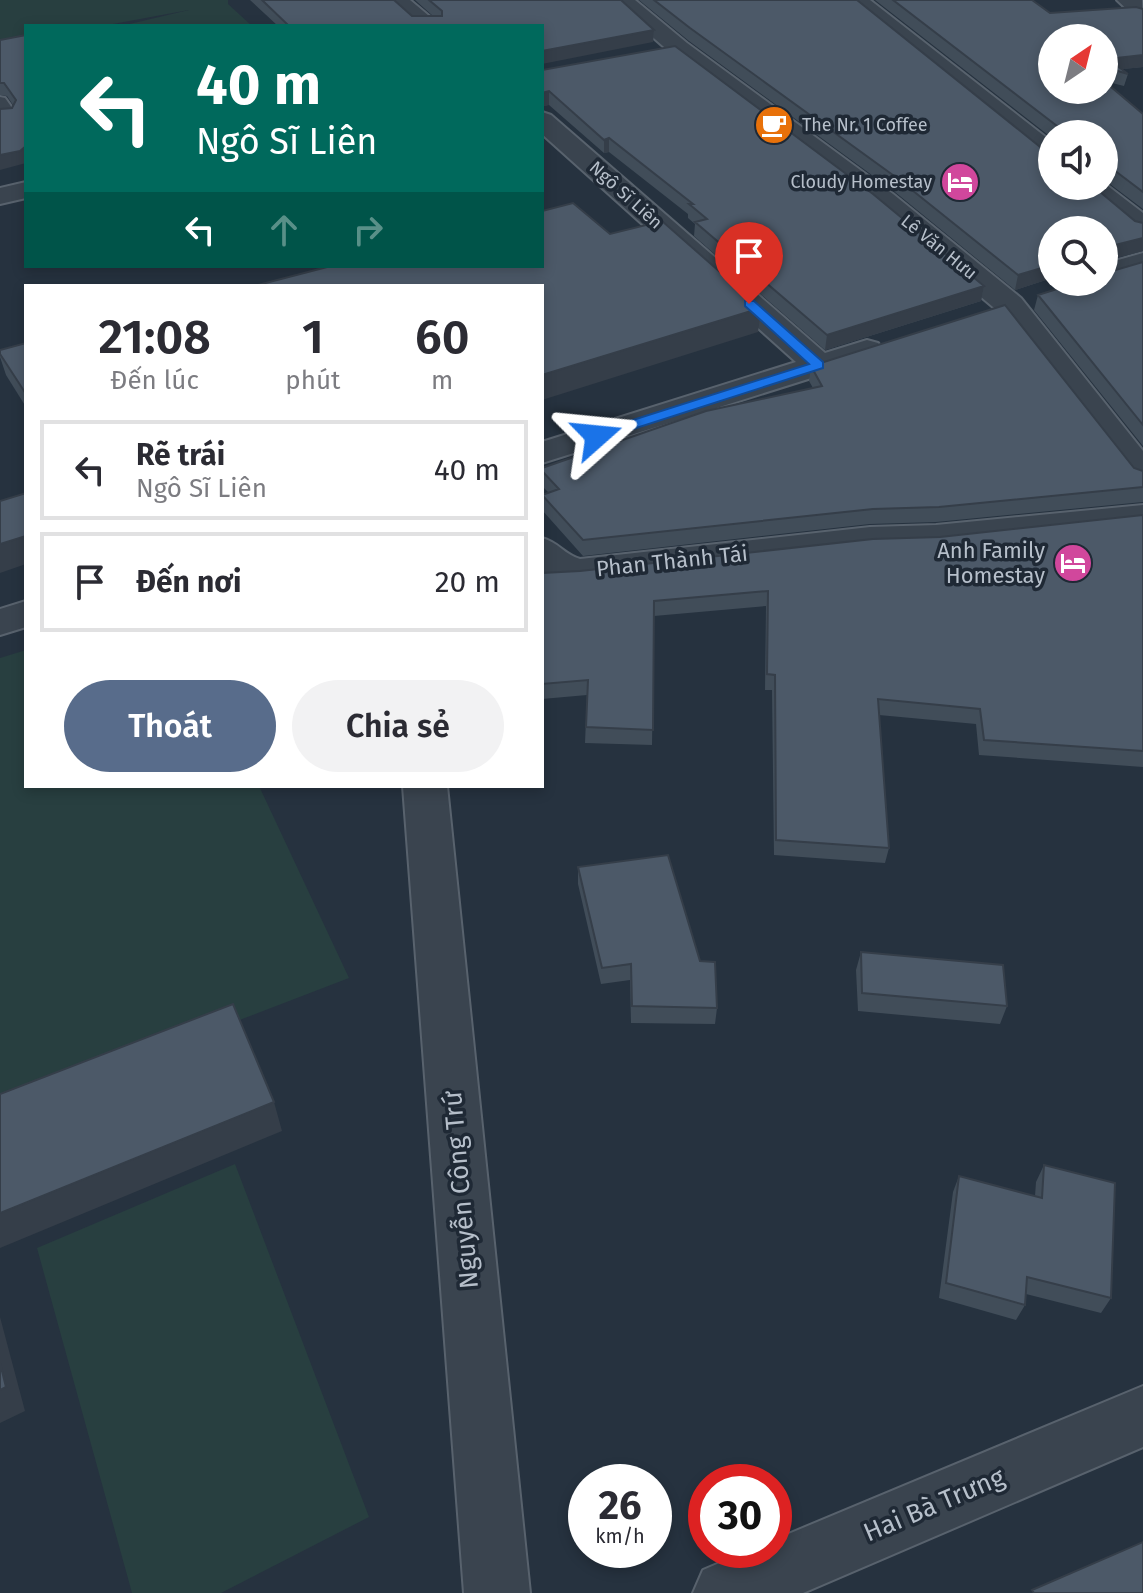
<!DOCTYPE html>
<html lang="vi">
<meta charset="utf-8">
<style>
body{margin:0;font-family:"Fira Sans",sans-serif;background:#f2f2f3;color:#2b2b33;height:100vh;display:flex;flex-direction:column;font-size:30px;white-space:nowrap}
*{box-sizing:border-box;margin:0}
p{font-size:26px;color:#7c7c81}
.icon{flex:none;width:44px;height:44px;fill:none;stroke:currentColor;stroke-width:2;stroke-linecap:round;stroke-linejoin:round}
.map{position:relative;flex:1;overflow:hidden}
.sheet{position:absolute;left:24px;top:284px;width:520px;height:504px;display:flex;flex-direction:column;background:#fff;border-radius:0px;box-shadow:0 4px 12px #0003}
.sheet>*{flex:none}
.banner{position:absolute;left:24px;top:24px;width:520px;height:244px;border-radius:0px;box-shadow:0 4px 12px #0003;background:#00695c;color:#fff;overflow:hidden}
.needle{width:52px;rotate:35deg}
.fabs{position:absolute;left:1038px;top:24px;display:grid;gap:16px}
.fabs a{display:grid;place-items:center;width:80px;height:80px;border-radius:50%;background:#fff;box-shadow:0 4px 12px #0003;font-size:40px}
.speed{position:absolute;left:568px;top:1464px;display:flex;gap:16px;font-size:40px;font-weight:700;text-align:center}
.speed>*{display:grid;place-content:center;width:104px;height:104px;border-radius:50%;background:#fff;box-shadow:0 4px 12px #0003;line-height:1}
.speed small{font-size:20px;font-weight:400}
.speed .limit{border:12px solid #d22;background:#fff;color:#111}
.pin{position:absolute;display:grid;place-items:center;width:68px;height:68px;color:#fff;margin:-82px -34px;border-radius:50% 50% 50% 0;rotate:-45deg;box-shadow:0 0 8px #0007}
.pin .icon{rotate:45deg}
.me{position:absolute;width:88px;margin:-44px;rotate:72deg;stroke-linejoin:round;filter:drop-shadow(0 0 6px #0008)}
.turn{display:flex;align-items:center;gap:28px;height:168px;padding:0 40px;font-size:36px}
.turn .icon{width:104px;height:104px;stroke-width:2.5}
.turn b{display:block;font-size:56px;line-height:68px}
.lanes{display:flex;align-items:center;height:76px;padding:0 40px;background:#0003;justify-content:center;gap:40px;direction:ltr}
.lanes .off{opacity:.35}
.eta{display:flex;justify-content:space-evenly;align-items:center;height:136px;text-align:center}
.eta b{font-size:48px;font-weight:600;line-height:56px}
.button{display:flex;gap:16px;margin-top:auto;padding:16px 40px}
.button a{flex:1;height:92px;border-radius:48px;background:#586c8b;color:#fff;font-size:32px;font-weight:600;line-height:92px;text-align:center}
.button a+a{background:#f2f2f3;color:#2b2b33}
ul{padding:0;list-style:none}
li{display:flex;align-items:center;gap:24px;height:100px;margin:0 16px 12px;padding:0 24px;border:4px solid #e1e1e2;border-radius:0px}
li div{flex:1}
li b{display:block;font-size:30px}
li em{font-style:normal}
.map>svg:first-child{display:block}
</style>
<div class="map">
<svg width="1143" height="1593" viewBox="0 0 1143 1593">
<rect width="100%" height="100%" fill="#26323f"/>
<path fill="#283f40" d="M0,0h228v4l24,22h-131l68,-16 -87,16h-76v14l-26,4z
M26,650v136h233l90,192 -349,134v-454z
M235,1164l134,353 -148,76h-89l-95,-345z"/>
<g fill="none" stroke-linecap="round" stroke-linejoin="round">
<g stroke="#58626d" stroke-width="4">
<path id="service" d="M0,97l5,1 12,17 -2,3 -15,3z"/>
</g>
<g stroke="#58626d" stroke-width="4">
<path id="minor" d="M385,0h25l31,26h-26z
M610,0h25l52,43 206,151 128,104 122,153v34l-12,-4 -132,-169 -126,-106 -202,-153z
M845,0h25l182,142v21l-9,-2z
M542,112l9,3 274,238 42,-13 11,3 5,7 -5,7 -336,106v-21l254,-80 -254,-228z
M26,182v16l-26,6v-16z
M1104,183l39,30v23l-10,-3 -56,-47h27z
M1143,253v19l-39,11 -4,-1h4v-18z
M1143,505v22l-207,22 -66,2 -290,32 -38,-11v-34c16,4 23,17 38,21l290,-32 66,-2z
M26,601v26l-26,8v-26z
M403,786h44l83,807h-66z"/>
</g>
<g stroke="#58626d" stroke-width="4">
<path id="tertiary" d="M1117,0h25l1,19 -8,-2z
M1143,1386v61l-340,146h-110l10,-23 47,-20h24v-10z"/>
</g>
<use href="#service" fill="#3a444f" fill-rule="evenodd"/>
<use href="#minor" fill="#3a444f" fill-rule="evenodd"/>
<use href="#tertiary" fill="#3a444f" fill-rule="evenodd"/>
</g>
<path fill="#414d59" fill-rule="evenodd" d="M250,0h144l18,16h21l-18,-16h206l33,30 -1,12 -111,-16h-264z
M639,0h218l195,186 83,35 8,2v28l-37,9 -2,9v-39h-52v48l-37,12 -120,-98 -206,-151z
M875,0h157l18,13 86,-6 7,2v58l-21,2 6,5 -4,12 -20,-5 39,33v95l-37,-28h-2v-47h-52v4zM1052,38h52v52h-52z
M26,35l-2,129 -12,-56 1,-3 -6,-9 -7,-1v-55z
M542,70l442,216 -3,15 -156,49 -131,-114 1,-12 -7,-6v-4l-79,-62 -5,1 -55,-48 -7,1z
M1143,262v184l-109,-136 4,-15 71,-23z
M26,343v64l-20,-32 -6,-18v-7z
M811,366l332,105v31l-207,20 -66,2 -287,32 -41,-46v-15l7,-2 -7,-7v-15l271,-83 -4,-7z
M1143,515v252l-164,-12 -3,-31 -97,-9 10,133 -4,15 -111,-8 -2,-165h-7l1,-84 -112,10 -2,129 -67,-2 2,-48 -45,4v-126l38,-2 360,-34z
M578,867l122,94 17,47 -2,16 -84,-1 -1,-43 -29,4 -23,-100z
M861,952l146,54 -7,18 -142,-13 -2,-41z
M1044,1165l67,133 -10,15 -75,-19 -1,11 -9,15 -77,-22 14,-106 6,-16 76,20 1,-14z"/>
<path fill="#353e49" d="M654,30l-1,12 -111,22v-13z
M1143,55v12l-28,3 -7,-11z
M549,91v14l-7,1v-13z
M609,138v14l-5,1v-13z
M26,146v17l-26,7v-15z
M1110,167l-4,14h-2v-13z
M1143,238v13l-39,10 3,-14z
M1052,265v13l-37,12 3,-15z
M984,286l-3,15 -156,49 2,-15z
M761,308l-3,24 -216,68v-25z
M26,536v28l-26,9v-29z
M274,1102l8,29 -282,117v-35z
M0,1317l25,94 -25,12z"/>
<path fill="#4c5968" stroke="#353e49" stroke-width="2" d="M262,0h132l18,16h30v-5l-13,-11h192l33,30 -112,21v-25h-253z
M654,0h203l187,150 8,1v35h41l42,35 8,2v15l-36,9 -2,18h-1v-35h-52v35l-34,10 -121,-97 -207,-150z
M893,0h139l18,13 86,-6 7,2v46l-35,4 20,15 -24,-7v-29h-52v52h52v-9l39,33v78l-33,-25 -6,1v-34h-47v-8z
M26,35v111l-6,5 -20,4v-46l12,-1 4,-8 -12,-17h-4v-43z
M675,46l198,148 111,92 -157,49 -132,-113 12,-3 -18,-15h4l-84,-66 -5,2 -55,-49 -7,2v-23z
M573,203l37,31 52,-13 99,87 -219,67v-89h-288l77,-20h211v-55z
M1143,262v163l-105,-130 41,-13h25v-12l5,2z
M1005,305l129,163 9,3v16l-204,20 -66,2 -290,31 -41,-45 17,-6 -17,-18v-3l164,-57 116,-25 -11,-20z
M26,343v51l-26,-40v-4z
M26,493v43l-26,8v-43z
M1143,515v236l-159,-11 -4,-31 -102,-10 11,149 -113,-8 -1,-165 -8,-1 1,-83 -114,10 -1,129 -67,-3 2,-47 -46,4v-111l38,-2 293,-32 67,-2z
M668,855l32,106 15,1 2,46 -85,-2 -1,-42 -29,4 -24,-101z
M861,952l142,13 4,41 -145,-13z
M233,1004l41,98 -274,111v-119z
M1044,1165l71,18 -4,115 -84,-21 -2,28 -79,-22 13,-107 83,22z
M0,1363l6,24 -6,3z
M1143,1542v51h-109l-2,-3z"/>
<path fill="#1a73e8" stroke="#114b97" stroke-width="2" d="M745,301h9l69,61v6l-221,71h-10v-6l217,-69 -64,-58z"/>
<defs>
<g id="cafe-disc" transform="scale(2)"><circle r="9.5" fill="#e8710a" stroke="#1f2935"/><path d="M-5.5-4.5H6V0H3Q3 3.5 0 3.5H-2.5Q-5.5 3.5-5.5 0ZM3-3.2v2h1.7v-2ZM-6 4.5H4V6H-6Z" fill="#fff"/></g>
<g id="hotel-disc" transform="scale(2)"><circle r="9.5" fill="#d1479c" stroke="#1f2935"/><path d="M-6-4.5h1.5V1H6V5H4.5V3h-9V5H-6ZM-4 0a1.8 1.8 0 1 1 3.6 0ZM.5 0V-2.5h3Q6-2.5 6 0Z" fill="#fff"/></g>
</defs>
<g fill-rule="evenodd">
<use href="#cafe-disc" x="774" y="125"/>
<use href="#hotel-disc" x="960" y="182"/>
<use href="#hotel-disc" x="1073" y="563"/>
</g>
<g text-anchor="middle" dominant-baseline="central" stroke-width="7" stroke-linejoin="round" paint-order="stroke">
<g font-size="18" fill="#b6bfca" stroke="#1f2935" text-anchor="start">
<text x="802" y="125">The Nr. 1 Coffee</text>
<text x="932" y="182" text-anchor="end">Cloudy Homestay</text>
</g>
<g font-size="18" fill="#b6bfca" stroke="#1f2935">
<text transform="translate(626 195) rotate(42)">Ngô Sĩ Liên</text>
<text transform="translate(939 247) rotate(39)">Lê Văn Hưu</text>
</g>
<g font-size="22" fill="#b6bfca" stroke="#1f2935" text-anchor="end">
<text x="1045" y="550">Anh Family<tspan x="1045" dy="25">Homestay</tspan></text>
</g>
<g font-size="22" fill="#b6bfca" stroke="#1f2935">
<text transform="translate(672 561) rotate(-6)">Phan Thành Tái</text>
</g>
<g font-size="26" fill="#b6bfca" stroke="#1f2935">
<text transform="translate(461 1190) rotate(-95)">Nguyễn Công Trứ</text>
<text transform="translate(934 1505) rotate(-23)">Hai Bà Trưng</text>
</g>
</g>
</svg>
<div class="fabs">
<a><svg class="needle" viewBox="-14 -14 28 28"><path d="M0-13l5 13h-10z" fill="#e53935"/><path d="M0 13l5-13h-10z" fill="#7c7c81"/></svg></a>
<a><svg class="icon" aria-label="sound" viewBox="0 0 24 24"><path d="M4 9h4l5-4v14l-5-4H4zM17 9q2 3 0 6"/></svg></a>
<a><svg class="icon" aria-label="search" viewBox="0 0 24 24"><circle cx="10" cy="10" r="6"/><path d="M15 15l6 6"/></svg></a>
</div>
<div class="speed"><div>26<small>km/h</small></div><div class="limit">30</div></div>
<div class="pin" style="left:749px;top:304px;background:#d93025"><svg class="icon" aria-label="arrive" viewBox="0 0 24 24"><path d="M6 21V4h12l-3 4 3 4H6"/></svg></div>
<svg class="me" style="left:597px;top:436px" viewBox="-20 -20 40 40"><path d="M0-17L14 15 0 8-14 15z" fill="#1a73e8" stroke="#fff" stroke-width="4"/></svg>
<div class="banner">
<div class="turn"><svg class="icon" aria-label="left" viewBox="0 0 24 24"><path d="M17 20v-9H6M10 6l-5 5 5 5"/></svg><div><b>40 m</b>Ngô Sĩ Liên</div></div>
<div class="lanes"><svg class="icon" aria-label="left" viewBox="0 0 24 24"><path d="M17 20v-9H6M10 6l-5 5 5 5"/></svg><svg class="icon off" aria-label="ahead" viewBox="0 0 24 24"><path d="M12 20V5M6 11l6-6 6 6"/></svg><svg class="icon off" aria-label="right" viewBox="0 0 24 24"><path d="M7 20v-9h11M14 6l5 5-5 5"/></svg></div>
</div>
<section class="sheet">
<div class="eta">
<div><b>21:08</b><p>Đến lúc</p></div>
<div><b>1</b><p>phút</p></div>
<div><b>60</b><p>m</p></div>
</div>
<ul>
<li><svg class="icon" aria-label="left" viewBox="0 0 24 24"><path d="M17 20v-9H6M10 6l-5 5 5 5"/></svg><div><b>Rẽ trái</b><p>Ngô Sĩ Liên</p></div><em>40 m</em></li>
<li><svg class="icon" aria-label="arrive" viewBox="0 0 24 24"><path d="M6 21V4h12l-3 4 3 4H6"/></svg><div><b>Đến nơi</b></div><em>20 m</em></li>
</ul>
<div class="button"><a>Thoát</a><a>Chia sẻ</a></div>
</section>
</div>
